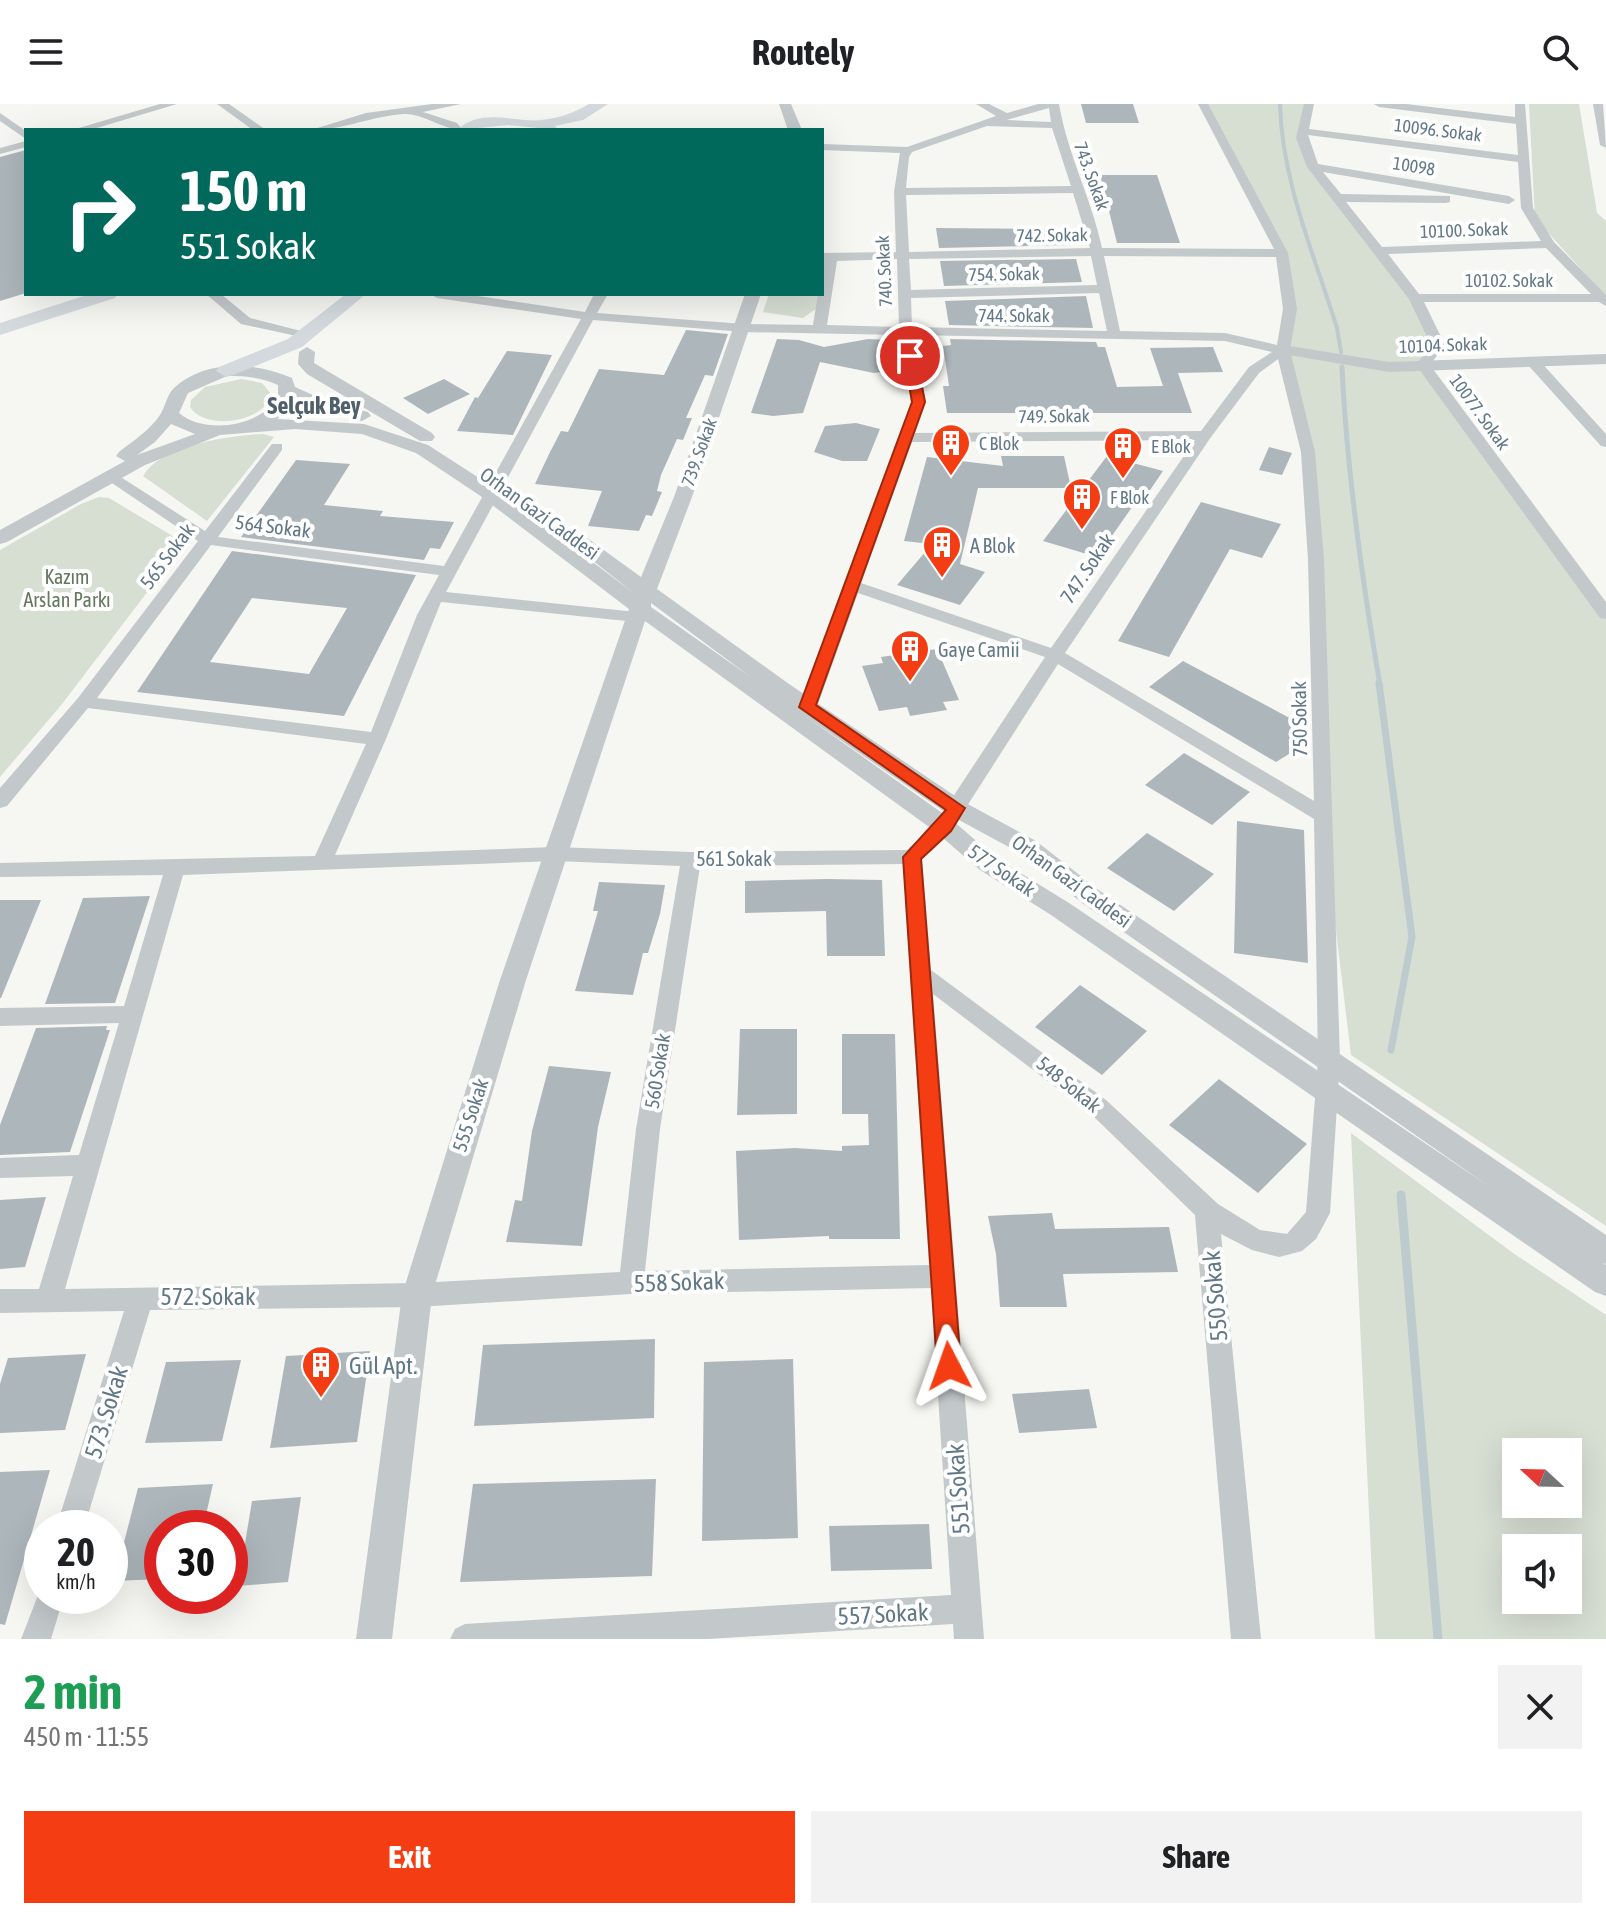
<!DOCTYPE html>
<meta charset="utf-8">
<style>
body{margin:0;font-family:"Asap Condensed",sans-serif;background:#f2f2f2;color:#202124;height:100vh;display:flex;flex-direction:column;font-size:30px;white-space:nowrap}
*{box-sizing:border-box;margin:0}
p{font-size:26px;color:#757577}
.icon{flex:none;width:44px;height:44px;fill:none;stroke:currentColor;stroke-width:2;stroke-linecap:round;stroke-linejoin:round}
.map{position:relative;height:1535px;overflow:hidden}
.side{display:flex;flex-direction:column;background:#fff;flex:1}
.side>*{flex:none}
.hud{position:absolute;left:24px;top:24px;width:800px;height:168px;border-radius:0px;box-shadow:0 8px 32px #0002;background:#00695c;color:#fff;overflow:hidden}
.needle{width:52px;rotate:292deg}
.tools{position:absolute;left:1502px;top:1334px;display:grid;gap:16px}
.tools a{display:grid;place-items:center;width:80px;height:80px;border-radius:0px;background:#fff;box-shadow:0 8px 32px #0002;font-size:40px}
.speed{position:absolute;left:24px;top:1406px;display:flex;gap:16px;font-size:40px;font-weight:700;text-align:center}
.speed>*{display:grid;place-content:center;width:104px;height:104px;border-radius:50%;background:#fff;box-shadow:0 8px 32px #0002;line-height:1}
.speed small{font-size:20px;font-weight:400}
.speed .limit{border:12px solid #d22;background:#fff;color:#111}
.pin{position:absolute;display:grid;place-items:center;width:68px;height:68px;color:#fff;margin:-34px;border:4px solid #fff;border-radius:50%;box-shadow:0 2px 8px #0007}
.me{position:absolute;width:88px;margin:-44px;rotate:356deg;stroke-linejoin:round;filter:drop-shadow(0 0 6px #0008)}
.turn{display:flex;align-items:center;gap:28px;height:168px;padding:0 24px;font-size:36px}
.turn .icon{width:104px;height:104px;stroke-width:2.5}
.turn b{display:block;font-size:56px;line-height:68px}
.round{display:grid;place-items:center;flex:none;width:84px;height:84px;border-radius:0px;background:#f2f2f2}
.overview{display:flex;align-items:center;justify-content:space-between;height:136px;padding:0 24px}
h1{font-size:48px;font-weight:700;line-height:60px;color:#1e9e55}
.primary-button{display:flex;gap:16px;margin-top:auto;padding:16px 24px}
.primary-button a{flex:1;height:92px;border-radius:0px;background:#f53d13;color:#fff;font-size:32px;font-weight:700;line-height:92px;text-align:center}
.primary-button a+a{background:#f2f2f2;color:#202124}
header{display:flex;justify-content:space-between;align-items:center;height:104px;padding:0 24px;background:#fff;font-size:36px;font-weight:700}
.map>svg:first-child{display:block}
</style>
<header><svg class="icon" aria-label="menu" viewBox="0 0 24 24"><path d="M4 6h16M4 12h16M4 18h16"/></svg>Routely<svg class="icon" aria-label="search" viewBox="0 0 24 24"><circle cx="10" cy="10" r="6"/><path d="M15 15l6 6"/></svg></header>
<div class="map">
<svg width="1606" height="1535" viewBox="0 0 1606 1535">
<rect width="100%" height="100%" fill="#f6f6f2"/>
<path fill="#d7ded2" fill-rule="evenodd" d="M1203,0h106l-7,34 11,29 67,84 58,94 -14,21 182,249v611l-255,-171 -29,-240 -14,-363 -25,-102 7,-41 -8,-55z
M1529,0h50l18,109 9,8v76l-71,-79z
M769,190h53l2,9 -21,15 -40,-6z
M241,275l21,4 9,11c-6,29 -66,37 -81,13l1,-7 14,-13z
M263,330l11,3 -67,84 -64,-45c19,-32 86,-40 120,-42z
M99,393l10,1 67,40 4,11 -118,155 -62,73v-227l81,-46z
M1351,1029l162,120 93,62v324h-231zM1516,1348h52v52h-52zM1516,1444h52v52h-52z"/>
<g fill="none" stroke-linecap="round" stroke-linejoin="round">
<path stroke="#bdcbcf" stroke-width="4" d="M1280,0c2,78 34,150 57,224l4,24"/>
<path stroke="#bdcbcf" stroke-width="5" d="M1342,263c5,107 20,213 38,318"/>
<path stroke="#bdcbcf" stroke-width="7" d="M1379,579l33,254 -21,113"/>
<path stroke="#bdcbcf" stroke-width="9" d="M1401,1091l37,444"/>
</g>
<path fill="#adb7bb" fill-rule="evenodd" d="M1081,0h52l6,19h-53z
M26,46v143l-26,8v-144z
M1100,71h57l23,68h-63z
M936,124l130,1 5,16 -132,3z
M1076,155l6,23 -138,4 -4,-25z
M1086,192l7,32 -144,-3 -4,-24z
M686,226l42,4 -15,42 -8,-1 -19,43h6l-9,22 -6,-1 -16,36 -4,16 5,1 -10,24 -6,-1 -7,16 -51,-5 14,-35 -67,-7 14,-30 12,-23 7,1 31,-63 65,6z
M777,235l22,1 25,7 44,-8 21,1v31l-15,2 -54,-11 -17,51 -30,3 -22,-3z
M950,235l146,3 2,5h7l12,40 46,-1 -13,-38 63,-1 10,25 -45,1 14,40h-245l-4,-27h6l-6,-40 8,-1z
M507,247l45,4 -39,80 -56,-4 18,-34 3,1z
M444,275l26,15 -42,20 -25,-16z
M856,319l24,6 -13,32h-25l-28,-9 11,-26z
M1269,343l23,6 -10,22 -23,-5z
M1001,352h63l7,32h-93l-18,76 25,8 -25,33 -63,-20 35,-41 -28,-3 23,-84 76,9z
M1107,352l56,15 -23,34 -5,-2 -38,54 -54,-16z
M296,356l54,4 -26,41 59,6 -3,5 74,6 -14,27 -10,-1 -6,12 -183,-23z
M1201,398l80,22 -19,34 -32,-9 -61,108 -51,-16z
M232,447l184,24 -72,141 -207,-24zM252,494l95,10 -38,66 -99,-12z
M937,545l22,51 -16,2 4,8 -37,6 -3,-9 -28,4 -17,-45 21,-3 -2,-6z
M1183,557l116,62 -2,26 -21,13 -127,-75z
M1184,649l66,39 -38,33 -67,-40z
M1237,717l67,9 4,133 -74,-10z
M1147,729l67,41 -40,37 -67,-43z
M827,775l55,1 3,76h-58l-1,-45 -81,2v-32z
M599,778l66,3 -5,29 -12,39h-5l-10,42 -58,-4 23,-80h-5z
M150,792l-35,107 -70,1 38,-106z
M0,796h41l-40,98h-1z
M1080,881l67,46 -45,44 -67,-48z
M107,922l-1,4h4l-40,122 -70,3v-30l36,-97z
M740,925h57v85l-60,1z
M842,930h53l5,205h-71v-3l-90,4 -3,-89 59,-3 47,3v-5l27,-1 -1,-31h-26z
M549,962l62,6 -13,55 -16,119 -76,-4 9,-42 7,1 10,-70z
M1219,975l88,65 -49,49 -89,-68z
M46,1093l-21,70 -25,2v-69z
M1052,1109l3,16 114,-2 9,45 -115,2 4,33h-67l-4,-53 -8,-38z
M655,1235l-1,79 -180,8 9,-81z
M370,1247l-13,91 -87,6 16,-92z
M86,1250l-21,76 -65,3v-49l8,-26z
M793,1255l5,179 -96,3 2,-179z
M241,1256l-19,81 -77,2 21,-81z
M1089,1285l8,39 -78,5 -7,-39z
M50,1366l-45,155 -5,-1v-152z
M656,1375l-4,97 -192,6 13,-98z
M213,1380l-10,44h-41v51l-48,2 24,-93z
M301,1393l-13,85 -50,4 14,-85z
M929,1420l3,45 -101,2 -2,-45z"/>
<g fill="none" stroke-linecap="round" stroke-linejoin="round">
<path fill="#c3c8cb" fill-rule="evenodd" d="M160,0h17l-87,26h-18z
M217,0h12l37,26h-13z
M432,0h29l-38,8 34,11 6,7c-20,0 -40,-17 -59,-16 -32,2 -61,16 -93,16l55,-17z
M976,0h13l18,9 31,-9h21c9,52 32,93 43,144l172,1 -76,-145h10l80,149 9,56 -7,41 25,102 9,108 16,500 -10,153 -14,26 -14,12 -23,6 -27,-7 -31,-16 40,405h-30l-36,-424 -105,-102 -157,-119 51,645h-30l-1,-15 -245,15h-258l5,-10 10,-5 486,-29 -20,-307 -300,6 -214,13 -267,3 -66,218h-28l68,-217 -124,2v-24h39l34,-113 -73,2v-20l79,-3 40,-132 -119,3v-18l124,-2 39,-131 -163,2v-14l315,-7 51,-112 -278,-36 -81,98 -7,2v-20l78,-90 120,-157 -95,-64 8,-5 5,2 89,57 67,-87h10v6l-64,87 226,29 137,-247 -144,-21 -7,-4h34l121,18 9,-18h14l-11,19 147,11 69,1 5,-31h4v-41l74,-1 -2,-60 6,-39 -78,-3v-6l85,3 89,-31zM1049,4l2,14 -44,-2 3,-1zM987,22l65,2 19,58 -165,2 3,-31 3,-5zM1073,89l17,55 -181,4 -3,-57zM1091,152l6,29 -186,5 -2,-31zM1104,152l172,1 7,52 -6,36 -52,-12 -105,-2zM897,155l2,68 -72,-2 10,-64zM1099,189l8,38 -195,-4 -1,-29zM593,216l151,12 156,3 12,67 -113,305 9,6 9,-6 41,-114 187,64 -108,164 -30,29 -216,2 -136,-5 -220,8 51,-116 55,-137 195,20 8,-5 -8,-5 -190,-20zM913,231l312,6 47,11 -23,15 -48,64 -286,2 11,-31zM1278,255l23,93 7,108 6,241 -249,-148 146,-216 48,-64zM1195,336l-144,208 -190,-65 51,-141zM211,441l228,30 -22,40 -46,117 -274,-34zM1058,560l256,155 4,241 -12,152 -19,22 -27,-4 -42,-26 -112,-104 -175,-130 -9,-111 29,-28zM555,757l125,5 -44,263 -16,143 -203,11 -352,6 118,-414zM903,760l26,401 -284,6 15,-142 40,-263z
M1304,0h10l-5,25 209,26 -2,-31 -137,-17 -5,-3h32l109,13v-13h10l8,104 21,34 52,53v11l-7,-4h-175l21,43 -15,20 176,237v17l-6,-1 -184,-253 15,-20 -22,-46 -102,-132 -11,-29zM1308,31l210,27 3,46 20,33 -159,6 -36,-45 100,1 4,-1v-6l-109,-2 -18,-22 186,32 6,-4 -6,-4 -191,-32zM1546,144l45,46h-172l-31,-40z
M1593,0h10l3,44 -6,-3z
M0,9l26,18v8l-26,-18z
M26,37v6l-26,7v-6z
M206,190h15l29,24 63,16 -7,4 -65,-14z
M1533,254l5,1 68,75v13l-5,-1 -73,-81v-6z
M42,1481v11h22l-13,43h-30z"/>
<path fill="#c3c8cb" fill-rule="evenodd" d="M779,0h12l11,26h-14z
M745,190h16l-69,203 -35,92 132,95 175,118 72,39 64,50 506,344v29l-3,-1 3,2v31l-11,-4 -544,-377 -71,-45 -44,-38 -291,-211 -119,359 -94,315 -40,344h-36l46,-344 98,-315 129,-371 -150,-114 -63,-42 -54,-19 -67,-5 -75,6 -75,30 -138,77 -7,2v-14l125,-69 -9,-5 3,-4c14,-11 31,-22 41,-37 6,-9 6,-19 14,-27 31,-29 82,-26 118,-10l3,9 31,14 42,11 3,4 -9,5 -48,-12 -20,-9 -7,12 -10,7 87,5 64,21 65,42 142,107 -76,-60 3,-4h14l65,47 33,-80zM227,272c18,0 34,1 51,9v11c-16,31 -73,39 -99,17l9,-20zM171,320l24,10 -58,21 18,-13zM651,499l101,75 -101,-71zM801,609l147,101 72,39 62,50 408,284 -421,-284 -73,-45 -44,-38z
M1283,241l106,17 217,-8v10l-217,8 -112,-19 -2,-3z
M307,243l8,5 -1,11 5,3 113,67 3,4 -3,4h-12l-113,-67 -9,-10 1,-12z"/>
<path fill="#d3d9dd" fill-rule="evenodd" d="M589,0h19l-25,16 -28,6 3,4 -50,-5 -51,5c25,-23 59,-7 85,-10 17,-2 32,-7 47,-16z
M90,190h28l-3,4 -115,37v-12z
M346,190h20l-64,53 -69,28 -7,2 -10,-6 3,-4 69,-28z"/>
</g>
<path fill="#f53d13" stroke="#9f280c" stroke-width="2" d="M910,248l6,4 9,46 -109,303 149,103 -14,23 -30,28 40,507 -4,8 -8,4 -9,-4 -3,-8 -34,-509 43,-47 -147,-103 113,-305 -8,-46z"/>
<defs>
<g id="building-pin" transform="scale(2)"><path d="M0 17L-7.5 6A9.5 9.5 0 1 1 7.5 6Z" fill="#f53d13" stroke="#fff"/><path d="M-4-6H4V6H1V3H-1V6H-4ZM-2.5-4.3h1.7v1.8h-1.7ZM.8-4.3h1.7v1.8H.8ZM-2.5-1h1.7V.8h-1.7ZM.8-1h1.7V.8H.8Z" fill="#fff"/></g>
</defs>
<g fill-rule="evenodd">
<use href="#building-pin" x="951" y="339"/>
<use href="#building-pin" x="1123" y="342"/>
<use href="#building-pin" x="1082" y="393"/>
<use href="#building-pin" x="942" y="441"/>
<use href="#building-pin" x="910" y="545"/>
<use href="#building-pin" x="321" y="1261"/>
</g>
<g text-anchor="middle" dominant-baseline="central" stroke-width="8" stroke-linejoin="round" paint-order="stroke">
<g font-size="18" fill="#627886" stroke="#fff">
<text transform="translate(1438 26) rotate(7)">10096. Sokak</text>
<text transform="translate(1414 62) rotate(9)">10098</text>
<text transform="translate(1092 72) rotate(70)">743. Sokak</text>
<text transform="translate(1464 126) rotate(-2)">10100. Sokak</text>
<text transform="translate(1052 131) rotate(-1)">742. Sokak</text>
<text transform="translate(884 167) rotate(-93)">740. Sokak</text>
<text transform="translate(1004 170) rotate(-1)">754. Sokak</text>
<text x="1509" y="176">10102. Sokak</text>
<text x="1014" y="211">744. Sokak</text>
<text transform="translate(1443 241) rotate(-2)">10104. Sokak</text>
<text transform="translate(1480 308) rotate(54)">10077. Sokak</text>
<text transform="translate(1054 312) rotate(-1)">749. Sokak</text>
<text transform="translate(699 348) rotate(-70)">739. Sokak</text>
</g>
<g font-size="18" fill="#627886" stroke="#fff" text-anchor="start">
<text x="979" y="339">C Blok</text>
<text x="1151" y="342">E Blok</text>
<text x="1110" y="393">F Blok</text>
</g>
<g font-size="20" fill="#627886" stroke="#fff">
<text transform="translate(540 409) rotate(36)">Orhan Gazi Caddesi</text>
<text transform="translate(273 422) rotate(7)">564 Sokak</text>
<text transform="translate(167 452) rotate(-53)">565 Sokak</text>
<text transform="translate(1087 464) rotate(-56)">747. Sokak</text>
<text transform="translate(1299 615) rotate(-91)">750 Sokak</text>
<text x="734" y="754">561 Sokak</text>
<text transform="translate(1002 766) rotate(34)">577 Sokak</text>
<text transform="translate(1072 777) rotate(36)">Orhan Gazi Caddesi</text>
<text transform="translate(657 967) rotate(-81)">560 Sokak</text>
<text transform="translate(1069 980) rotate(39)">548 Sokak</text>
<text transform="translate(470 1011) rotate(-72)">555 Sokak</text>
</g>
<g font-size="20" fill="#627886" stroke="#fff" text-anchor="start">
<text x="970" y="441">A Blok</text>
<text x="938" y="545">Gaye Camii</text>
</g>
<g font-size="20" fill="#64785d" stroke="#fff">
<text x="67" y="472">Kazım<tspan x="67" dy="23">Arslan Parkı</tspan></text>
</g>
<g font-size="24" font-weight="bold" fill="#50606a" stroke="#fff">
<text x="314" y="301">Selçuk Bey</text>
</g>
<g font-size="24" fill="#627886" stroke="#fff">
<text transform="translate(679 1178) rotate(-2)">558 Sokak</text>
<text x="208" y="1192">572. Sokak</text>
<text transform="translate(1215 1192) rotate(-95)">550 Sokak</text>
<text transform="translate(106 1308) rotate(-73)">573. Sokak</text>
<text transform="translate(958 1385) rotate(-94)">551 Sokak</text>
<text transform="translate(883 1510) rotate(-3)">557 Sokak</text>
</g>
<g font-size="24" fill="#627886" stroke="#fff" text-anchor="start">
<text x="349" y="1261">Gül Apt.</text>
</g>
</g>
</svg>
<div class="tools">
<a><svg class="needle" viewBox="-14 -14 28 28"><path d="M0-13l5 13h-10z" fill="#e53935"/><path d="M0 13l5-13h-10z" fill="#757577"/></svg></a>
<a><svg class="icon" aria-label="sound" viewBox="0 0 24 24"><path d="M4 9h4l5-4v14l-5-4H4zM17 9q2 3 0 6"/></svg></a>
</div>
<div class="speed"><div>20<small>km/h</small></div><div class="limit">30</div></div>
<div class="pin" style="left:910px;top:252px;background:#d93025"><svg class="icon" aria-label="arrive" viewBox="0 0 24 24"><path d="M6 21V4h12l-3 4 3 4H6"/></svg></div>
<svg class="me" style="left:949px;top:1262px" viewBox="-20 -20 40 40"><path d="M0-17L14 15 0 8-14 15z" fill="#f53d13" stroke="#fff" stroke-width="4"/></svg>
<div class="hud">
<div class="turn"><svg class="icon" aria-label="right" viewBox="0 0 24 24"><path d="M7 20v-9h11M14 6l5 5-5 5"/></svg><div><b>150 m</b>551 Sokak</div></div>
</div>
</div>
<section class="side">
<div class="overview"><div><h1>2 min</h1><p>450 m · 11:55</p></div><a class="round"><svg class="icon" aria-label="close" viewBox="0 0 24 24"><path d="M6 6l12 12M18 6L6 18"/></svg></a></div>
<div class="primary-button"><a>Exit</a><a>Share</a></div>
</section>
